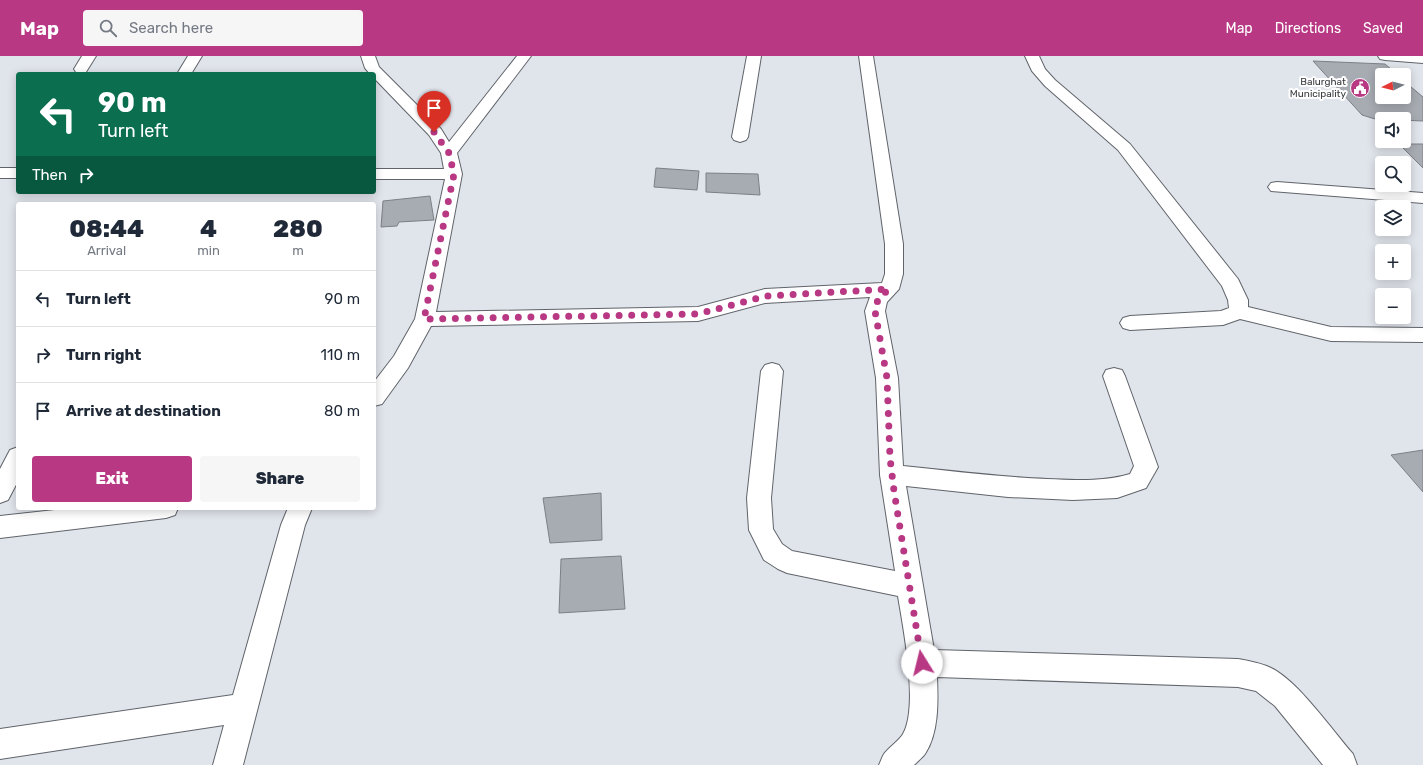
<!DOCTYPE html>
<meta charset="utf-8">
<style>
body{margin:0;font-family:Rubik,sans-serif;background:#f6f6f7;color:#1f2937;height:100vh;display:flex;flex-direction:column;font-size:15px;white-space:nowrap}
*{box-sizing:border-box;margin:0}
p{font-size:13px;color:#747a83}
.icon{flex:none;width:22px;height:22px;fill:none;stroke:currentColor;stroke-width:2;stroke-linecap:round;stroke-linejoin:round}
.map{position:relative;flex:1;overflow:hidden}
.sheet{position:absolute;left:16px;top:146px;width:360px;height:308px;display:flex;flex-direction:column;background:#fff;border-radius:4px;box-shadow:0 2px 10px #0003}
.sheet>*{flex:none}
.banner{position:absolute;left:16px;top:16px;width:360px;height:122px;border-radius:4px;box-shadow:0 2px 10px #0003;background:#0b6e4f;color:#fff;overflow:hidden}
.needle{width:26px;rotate:264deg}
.controls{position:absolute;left:1375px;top:12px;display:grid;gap:8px}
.controls a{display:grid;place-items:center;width:36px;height:36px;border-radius:4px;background:#fff;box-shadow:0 2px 10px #0003;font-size:20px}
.pin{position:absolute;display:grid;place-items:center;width:34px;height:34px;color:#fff;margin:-41px -17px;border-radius:50% 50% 50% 0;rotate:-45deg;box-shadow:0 0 4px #0007}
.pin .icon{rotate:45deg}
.me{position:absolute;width:44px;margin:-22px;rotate:351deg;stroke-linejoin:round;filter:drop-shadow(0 0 3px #0008)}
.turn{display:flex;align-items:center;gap:14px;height:84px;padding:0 16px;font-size:18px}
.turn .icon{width:52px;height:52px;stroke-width:2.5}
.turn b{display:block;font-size:28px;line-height:34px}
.then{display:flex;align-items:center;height:38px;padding:0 16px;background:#0003;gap:8px;font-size:15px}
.eta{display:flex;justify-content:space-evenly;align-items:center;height:68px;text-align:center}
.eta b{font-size:24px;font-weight:800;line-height:28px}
.button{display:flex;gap:8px;margin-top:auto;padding:8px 16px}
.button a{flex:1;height:46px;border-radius:4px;background:#b83883;color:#fff;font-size:16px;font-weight:800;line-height:46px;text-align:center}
.button a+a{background:#f6f6f7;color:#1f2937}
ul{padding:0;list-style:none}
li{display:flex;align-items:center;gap:12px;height:56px;padding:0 16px;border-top:1px solid #e0e1e3}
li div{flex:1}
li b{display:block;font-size:15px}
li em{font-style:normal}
header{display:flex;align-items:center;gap:24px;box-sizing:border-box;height:56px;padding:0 20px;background:#b83883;color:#fff}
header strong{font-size:19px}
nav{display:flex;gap:22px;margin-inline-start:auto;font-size:14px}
.search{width:280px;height:36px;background:#f6f6f7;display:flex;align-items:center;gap:10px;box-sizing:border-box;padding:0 14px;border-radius:4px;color:#747a83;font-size:15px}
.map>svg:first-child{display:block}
</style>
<header>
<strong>Map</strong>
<div class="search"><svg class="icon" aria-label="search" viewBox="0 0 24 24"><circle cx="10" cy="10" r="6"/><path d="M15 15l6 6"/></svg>Search here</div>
<nav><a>Map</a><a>Directions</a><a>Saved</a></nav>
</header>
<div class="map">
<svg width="1423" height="709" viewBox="0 0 1423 709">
<rect width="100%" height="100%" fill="#e0e4eb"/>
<path fill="#a7abb2" stroke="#7c8086" d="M1313,5l72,3 13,11h-16v22h22v-16l19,16v24l-48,-2 -13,-4z
M1399,88h24v24z
M656,112l43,3 -2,19 -43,-3z
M706,117l52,1 2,21 -54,-3z
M430,140l4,24 -35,2 -2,4 -16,1 2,-26z
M1423,394v42l-32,-37z
M601,437l1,47 -52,3 -7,-45z
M621,500l4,53 -66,4 2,-54z"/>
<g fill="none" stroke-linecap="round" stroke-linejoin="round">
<g stroke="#60646a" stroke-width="2">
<path id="minor" d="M82,0h14l-10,16 -5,1 -5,-1 -2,-3z
M188,0h14l-11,18h-14z
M361,0h14l4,11 62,62 8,13 68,-86h14l-74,97 5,21 -26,138 262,-5 67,-18 117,-6 3,-9v-30l-26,-188h14l30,188v30l-4,15 -12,13 -2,9 13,67 5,88c48,5 96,11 144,13 27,1 57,3 83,-5l4,-8 -31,-90 3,-6 8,-2 8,2 3,6 33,91 -12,21 -29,10 -44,2 -65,-3 -102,-11 28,164 304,9c11,2 23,4 33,9 27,13 61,62 82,86l4,11h-34l-48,-59 -19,-15 -18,-4 -301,-10c1,24 2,56 -12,77 -3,4 -7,7 -11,11h-35c2,-4 3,-8 5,-11 5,-7 15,-13 19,-20 16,-28 0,-107 -5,-138l-111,-23 -9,-4 -14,-9 -15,-30 -2,-32 14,-127 4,-6 7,-2 7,2 4,6 -12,127 2,31 9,15 10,7 103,20 -15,-96 -4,-97 -11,-67 5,-14 -105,6 -67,18 -267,5 -23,42 -26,36 -8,2v-24l20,-26 21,-37 30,-140h-71v-10h70l-3,-16 -12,-18 -55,-57v-4h-4l-5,-6z
M747,0h14l-13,81 -2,3 -6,2 -6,-2 -2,-3z
M1025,0h14l6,13 10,11 75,64 108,135 10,21v7l83,20 92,1v14l-92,-1 -91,-22 -17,6 -93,5 -7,-2 -3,-5 3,-5 7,-2 91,-5 8,-3 -1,-8 -6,-14 -104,-136 -73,-64 -13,-15z
M1378,0h45v7l-38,-3 -5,-1z
M0,112h18v10h-18z
M1277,126l146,11v10l-152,-12 -3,-4 3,-4z
M18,391v34l-10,19 -8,3v-34l10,-19z
M73,452h105l-3,7 -9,3 -166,20v-22z
M288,452h24l-7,17 -62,240h-30l11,-40 -224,34v-30l233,-34 48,-170z"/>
</g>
<use href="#minor" fill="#fff" fill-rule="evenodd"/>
</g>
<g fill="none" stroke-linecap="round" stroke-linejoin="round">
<path stroke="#b83883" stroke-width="7" stroke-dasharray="0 12.6" d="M434,76l15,21 5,21 -30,145 274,-5 68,-18 123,-7 -11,10 -3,12 12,67 3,80 4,33 28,172"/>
</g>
<defs>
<g id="civic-disc" transform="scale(1)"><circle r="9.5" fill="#b83883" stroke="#fff"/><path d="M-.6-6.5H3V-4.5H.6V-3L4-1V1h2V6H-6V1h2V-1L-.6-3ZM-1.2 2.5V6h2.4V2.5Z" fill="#fff"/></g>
</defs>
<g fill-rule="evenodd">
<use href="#civic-disc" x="1360" y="32"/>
</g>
<g text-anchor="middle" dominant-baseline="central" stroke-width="4" stroke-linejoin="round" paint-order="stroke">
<g font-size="10" fill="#37393c" stroke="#fff" text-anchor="end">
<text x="1346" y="26">Balurghat<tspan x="1346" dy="12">Municipality</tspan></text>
</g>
</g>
</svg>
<div class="controls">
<a><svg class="needle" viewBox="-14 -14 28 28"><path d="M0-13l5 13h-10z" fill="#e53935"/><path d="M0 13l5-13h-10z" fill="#747a83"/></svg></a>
<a><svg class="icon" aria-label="sound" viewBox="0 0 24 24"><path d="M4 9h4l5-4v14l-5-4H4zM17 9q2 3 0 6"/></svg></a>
<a><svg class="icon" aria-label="search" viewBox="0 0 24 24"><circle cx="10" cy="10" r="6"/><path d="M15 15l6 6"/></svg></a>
<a><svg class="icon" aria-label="layers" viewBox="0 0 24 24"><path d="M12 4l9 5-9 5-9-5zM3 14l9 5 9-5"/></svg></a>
<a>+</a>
<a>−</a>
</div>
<div class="pin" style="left:434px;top:76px;background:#d93025"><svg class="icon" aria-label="arrive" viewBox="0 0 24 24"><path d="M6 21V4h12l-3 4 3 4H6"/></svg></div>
<svg class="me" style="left:922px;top:607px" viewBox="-20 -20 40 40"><circle r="19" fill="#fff"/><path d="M0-13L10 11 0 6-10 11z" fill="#b83883"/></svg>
<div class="banner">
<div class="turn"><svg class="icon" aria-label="left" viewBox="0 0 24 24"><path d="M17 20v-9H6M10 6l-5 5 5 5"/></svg><div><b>90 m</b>Turn left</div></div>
<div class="then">Then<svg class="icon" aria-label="right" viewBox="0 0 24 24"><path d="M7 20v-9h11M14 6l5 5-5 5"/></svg></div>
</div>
<section class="sheet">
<div class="eta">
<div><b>08:44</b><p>Arrival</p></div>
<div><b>4</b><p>min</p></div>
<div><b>280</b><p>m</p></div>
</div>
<ul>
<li><svg class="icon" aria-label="left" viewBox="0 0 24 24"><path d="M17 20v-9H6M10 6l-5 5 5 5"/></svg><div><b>Turn left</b></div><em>90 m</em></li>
<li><svg class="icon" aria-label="right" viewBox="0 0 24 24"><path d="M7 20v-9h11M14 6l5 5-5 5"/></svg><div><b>Turn right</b></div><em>110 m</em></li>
<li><svg class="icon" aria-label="arrive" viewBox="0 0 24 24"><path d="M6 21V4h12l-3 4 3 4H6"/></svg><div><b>Arrive at destination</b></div><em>80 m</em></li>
</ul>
<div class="button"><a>Exit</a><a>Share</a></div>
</section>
</div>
